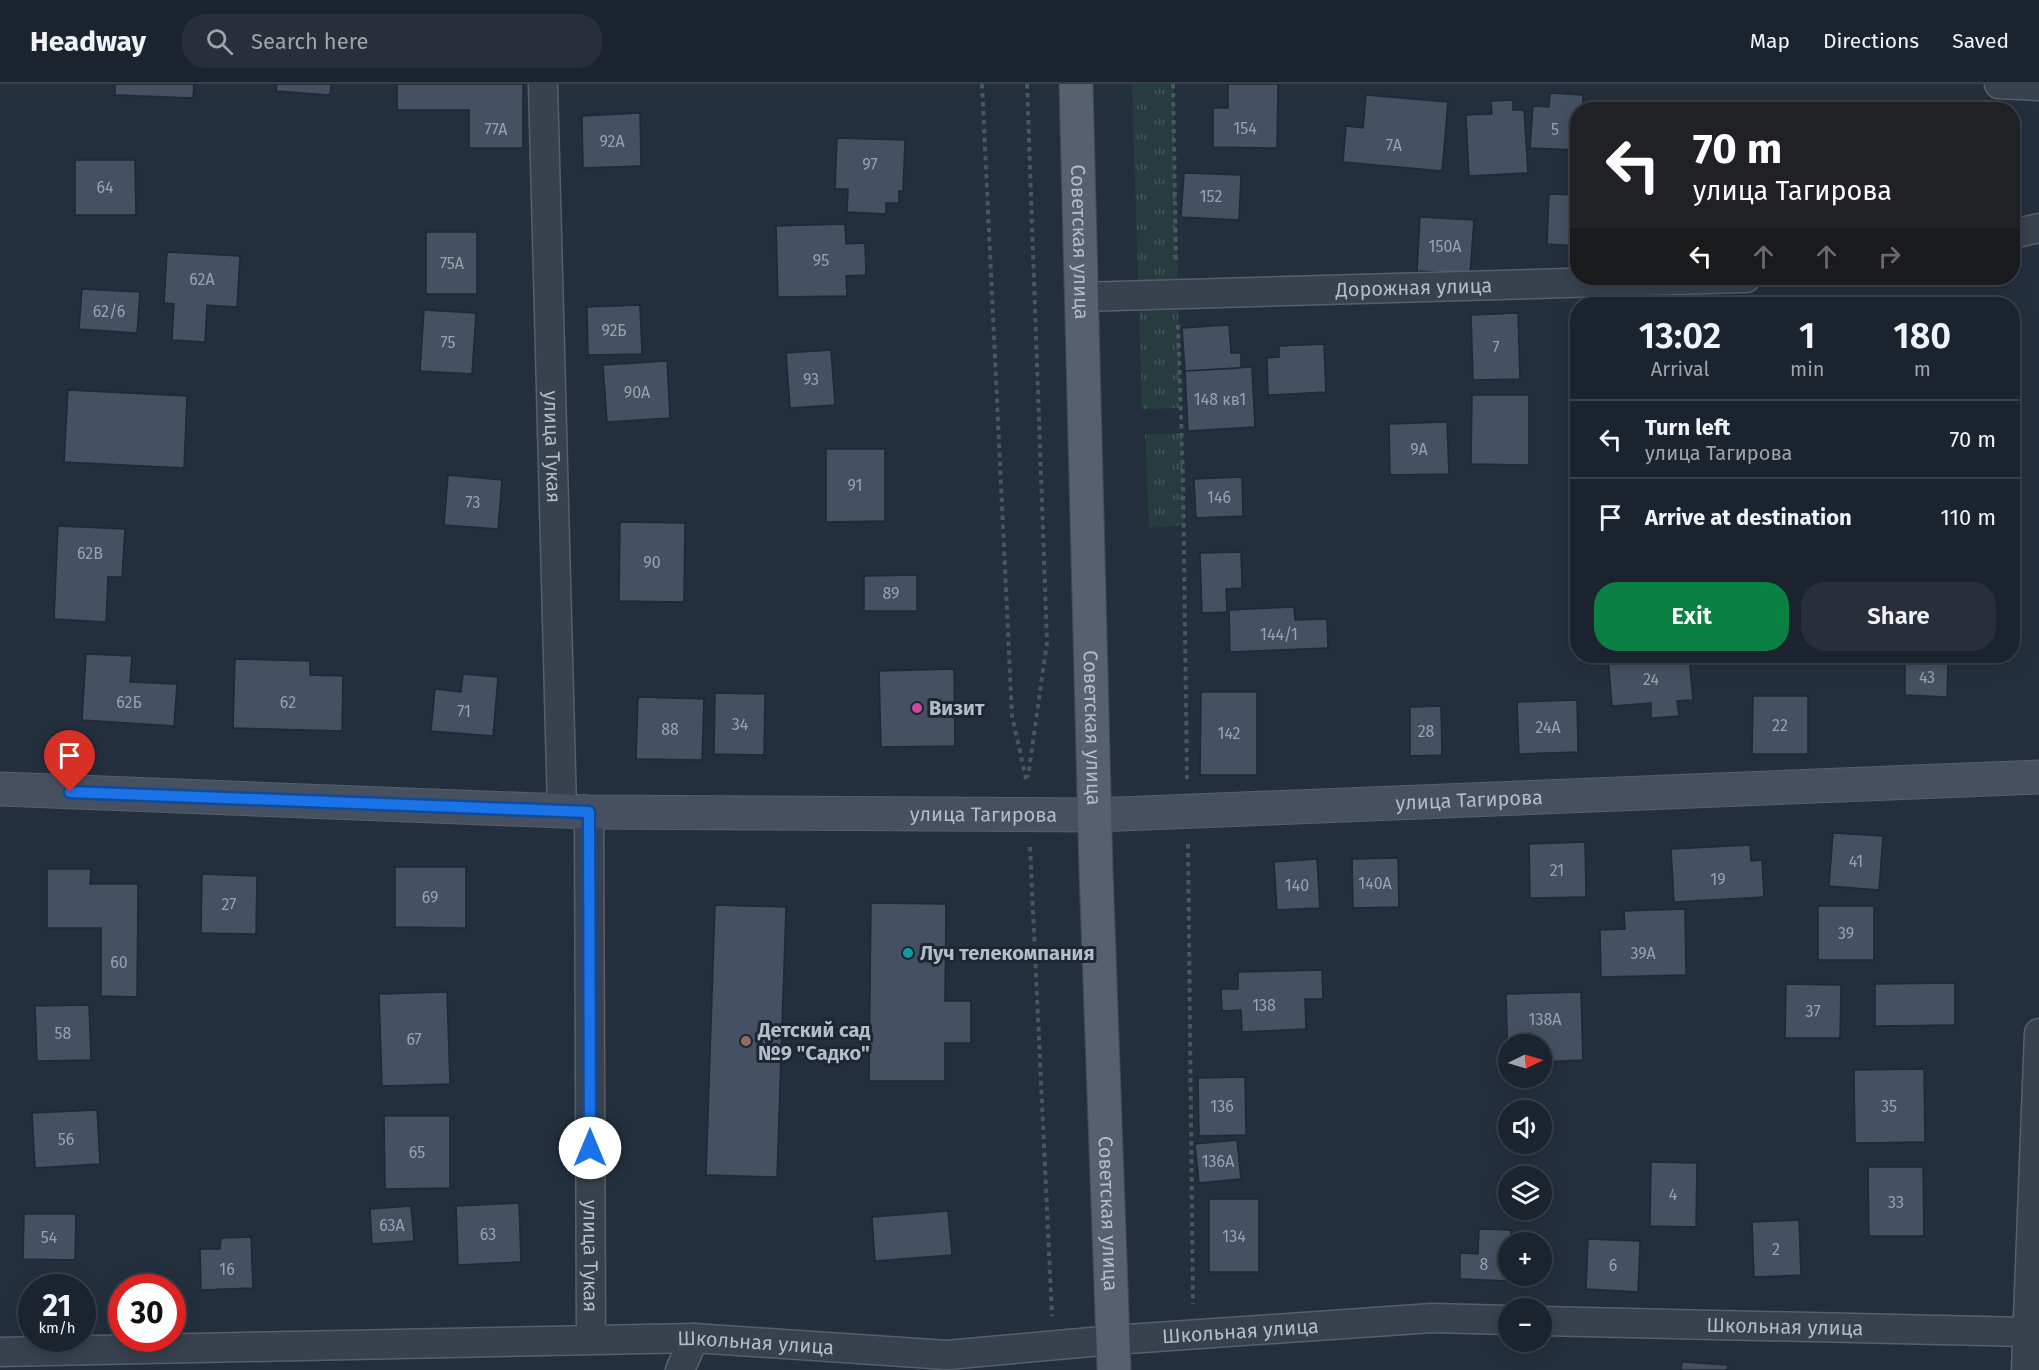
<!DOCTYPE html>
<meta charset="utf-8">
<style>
body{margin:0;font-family:"Fira Sans",sans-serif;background:#282f3a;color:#f1f3f6;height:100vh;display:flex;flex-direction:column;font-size:22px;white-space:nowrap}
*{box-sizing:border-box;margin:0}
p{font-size:20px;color:#a0a4aa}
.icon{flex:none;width:33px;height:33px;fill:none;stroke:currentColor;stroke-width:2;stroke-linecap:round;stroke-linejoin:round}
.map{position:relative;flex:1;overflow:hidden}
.sheet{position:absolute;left:1570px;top:213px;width:450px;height:366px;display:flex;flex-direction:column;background:#1b232e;border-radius:24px;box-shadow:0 3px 15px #0003,0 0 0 2px #39404a}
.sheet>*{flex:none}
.banner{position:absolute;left:1570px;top:18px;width:450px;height:183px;border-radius:24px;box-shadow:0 3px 15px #0003,0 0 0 2px #39404a;background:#202124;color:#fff;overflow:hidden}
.needle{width:39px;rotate:85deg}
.buttons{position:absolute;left:1498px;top:950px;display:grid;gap:12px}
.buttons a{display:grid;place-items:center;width:54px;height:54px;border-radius:50%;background:#1b232e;box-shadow:0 3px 15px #0003,0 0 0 2px #39404a;font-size:30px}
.speed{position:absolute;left:18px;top:1190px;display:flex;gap:12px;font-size:30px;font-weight:700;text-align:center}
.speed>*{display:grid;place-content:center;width:78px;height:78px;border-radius:50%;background:#1b232e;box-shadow:0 3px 15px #0003,0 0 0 2px #39404a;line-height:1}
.speed small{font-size:15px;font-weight:400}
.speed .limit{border:9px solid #d22;background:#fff;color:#111}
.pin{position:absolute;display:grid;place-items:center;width:51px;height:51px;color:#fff;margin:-62px -26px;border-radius:50% 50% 50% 0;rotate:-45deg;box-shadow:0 0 6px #0007}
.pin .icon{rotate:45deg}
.me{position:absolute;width:66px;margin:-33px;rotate:0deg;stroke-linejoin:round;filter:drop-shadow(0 0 4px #0008)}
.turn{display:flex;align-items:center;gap:21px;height:126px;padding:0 24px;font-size:27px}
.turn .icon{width:78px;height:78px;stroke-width:2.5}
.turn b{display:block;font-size:42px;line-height:51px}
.lanes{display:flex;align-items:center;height:57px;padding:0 24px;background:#0003;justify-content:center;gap:30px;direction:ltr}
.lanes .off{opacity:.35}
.eta{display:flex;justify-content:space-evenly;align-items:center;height:102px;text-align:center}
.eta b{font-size:36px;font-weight:600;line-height:42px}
.button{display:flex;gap:12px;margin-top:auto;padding:12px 24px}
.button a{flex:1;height:69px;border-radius:24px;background:#0b8043;color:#fff;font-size:24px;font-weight:600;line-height:69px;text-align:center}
.button a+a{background:#282f3a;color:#f1f3f6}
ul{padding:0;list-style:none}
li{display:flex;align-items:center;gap:18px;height:78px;padding:0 24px;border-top:2px solid #39404a}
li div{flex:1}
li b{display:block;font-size:22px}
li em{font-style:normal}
header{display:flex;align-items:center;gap:36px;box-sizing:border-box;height:84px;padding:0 30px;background:#1b232e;border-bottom:2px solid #39404a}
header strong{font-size:28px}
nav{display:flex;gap:33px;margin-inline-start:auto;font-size:21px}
.search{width:420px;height:54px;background:#282f3a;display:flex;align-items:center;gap:15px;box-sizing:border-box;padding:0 21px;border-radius:24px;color:#a0a4aa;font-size:22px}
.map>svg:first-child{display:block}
</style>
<header>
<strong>Headway</strong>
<div class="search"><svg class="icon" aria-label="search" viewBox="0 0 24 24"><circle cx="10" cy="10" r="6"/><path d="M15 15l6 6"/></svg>Search here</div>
<nav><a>Map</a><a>Directions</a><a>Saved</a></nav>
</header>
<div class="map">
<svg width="2039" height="1286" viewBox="0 0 2039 1286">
<defs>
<pattern id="grass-tufts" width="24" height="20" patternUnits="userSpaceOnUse" patternTransform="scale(1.5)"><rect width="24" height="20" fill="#263c3f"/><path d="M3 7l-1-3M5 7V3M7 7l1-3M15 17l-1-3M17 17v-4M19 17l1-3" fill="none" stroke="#435659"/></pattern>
</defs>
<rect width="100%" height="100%" fill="#242f3e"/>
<path fill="url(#grass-tufts)" d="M1132,0h41l8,324 -39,1z
M1182,349l2,92 -35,3 -4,-94z"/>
<path fill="#455162" stroke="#1f2835" stroke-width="1.5" d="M115,0h79l-1,14 -78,-3z
M277,0h54l-1,11 -54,-4z
M397,0h126v64h-54v-38h-72z
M1228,0h50l-1,64 -64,-1v-39h15z
M1550,9l33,2 -1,15h-4v40l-48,-2 3,-42 16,1z
M1366,11l82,7 -6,69 -99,-9 3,-36 17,2z
M1513,16v10h11l4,63 -59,3 -3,-61 26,-1 -1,-13z
M640,29l1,53 -58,2 -1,-52z
M837,54l68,2 -2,51h-4v12h-13v11l-39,-2 1,-23h-13z
M75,76h60l1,55h-61z
M1184,89l57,2 -2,45 -58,-3z
M1549,110l29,1v51l-31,-2z
M1420,133l54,3 -4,54 -53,-3z
M845,140l1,20 19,-1 1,32 -20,1 1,20 -69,1 -2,-71z
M426,148h51v62h-51z
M167,168l73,4 -3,51 -30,-2 -2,37 -33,-2 2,-36 -10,-1z
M82,205l58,3 -3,41 -58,-4z
M640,221l2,49 -54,1 -1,-48z
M424,226l52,3 -4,61 -52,-3z
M1518,229l2,66 -47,1 -2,-65z
M1229,241l2,28h10v15l-56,3 -3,-43z
M1324,260l2,48 -58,3 -1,-37 12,-1v-11z
M831,266l4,55 -45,3 -4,-55z
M667,277l3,57 -63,4 -4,-57z
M1252,283l3,60 -67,4 -3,-60z
M68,306l119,6 -3,72 -120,-6z
M1472,311h57v70l-58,-1z
M1447,338l2,52 -59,1 -1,-51z
M826,365h59v72l-59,1z
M448,391l54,5 -4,49 -54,-4z
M1242,393l1,39 -47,2 -2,-39z
M620,438l65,1 -1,79 -65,-1z
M58,442l67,3 -3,48h-14l-2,45 -52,-3z
M1241,468l1,36 -16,1 1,23 -25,1 -2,-60z
M917,491v36h-53v-35z
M1294,523l1,13 32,-1 1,29 -98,4 -1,-42z
M86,570l46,2 -2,26 47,2 -3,42 -92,-6z
M1638,572h51l4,44 -16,1 2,15 -28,2v-15l-39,3 -4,-48z
M1905,573l43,1 -1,39 -42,-2z
M235,575l75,2v14l33,1 -1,55 -109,-3z
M954,585l1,77 -74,1 -2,-76z
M463,590l35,3 -5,59 -62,-5 4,-42 26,3z
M1201,608h56v83h-57z
M715,609l50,1 -1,61 -50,-1z
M1753,612h55v58h-56z
M638,613l66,2 -2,61 -66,-1z
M1577,616l1,52 -59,2 -2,-52z
M1441,622l1,49 -32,1v-49z
M1833,749l50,3 -4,54 -50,-4z
M1585,758l1,55 -56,1 -1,-54z
M1750,761l1,16 11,-1 2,37 -90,5 -3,-53z
M1398,774l1,49 -46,1 -1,-49z
M1317,775l3,49 -43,2 -3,-48z
M395,783h71v61l-71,-1z
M47,785h44l-1,15h48l-1,113 -36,-1v-68h-54z
M202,790l55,2 -1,58 -55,-1z
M871,819l75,1 -1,97h26v42h-26v38h-76z
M715,821l71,2 -9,270 -71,-2z
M1818,822h56v54h-56z
M1685,825l1,66 -85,2 -1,-47 25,-1 -1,-18z
M1322,886l1,29h-18l1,30 -64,3 -1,-22 -19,1 -1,-22h17v-17z
M1955,899v42l-80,1v-42z
M1786,900l55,1 -1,53h-55z
M447,908l3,92 -68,2 -3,-92z
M1581,908l2,68 -41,2v-18h-33l-1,19 -2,-69z
M89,921l2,55 -54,1 -2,-55z
M1924,985l1,73 -70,1 -1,-73z
M1245,993l1,58 -47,1 -1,-58z
M97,1026l3,54 -65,4 -3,-55z
M384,1032h66v72l-65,1z
M1237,1056l4,39 -42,4 -4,-39z
M1651,1078l46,1 -1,64 -46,-1z
M1868,1083h55l1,69h-55z
M1209,1115h50v73h-50z
M519,1119l2,59 -63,3 -2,-59z
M411,1122l3,35 -42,3 -2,-35z
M948,1127l4,44 -77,6 -3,-44z
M24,1130h52l-1,46 -52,-1z
M1799,1136l2,55 -47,2 -2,-55z
M1479,1145l32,1 -1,51 -50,-2v-26l18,1z
M251,1153l2,51 -52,2 -1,-41h20l1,-11z
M1588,1155l52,2 -2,51 -52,-3z
M1682,1278l46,3 -1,5h-46z"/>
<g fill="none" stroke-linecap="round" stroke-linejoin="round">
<g stroke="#565f6c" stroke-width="31">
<g id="street">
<path id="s1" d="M543,0l19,726"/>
<path d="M1999,0l40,2"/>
<path d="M2013,150l26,-6"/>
<path id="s2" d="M1081,213l665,-19"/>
<path id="s3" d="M589,728l2,527"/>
<path id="s4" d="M1542,1237l485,11"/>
<path id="s5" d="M0,1268l694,-14 253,17 166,-15 319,-22 77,2"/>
<path d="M680,1286l14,-32"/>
<path d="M2026,1286l13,-337"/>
</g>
</g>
<g stroke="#565f6c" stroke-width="35">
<g id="secondary">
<path id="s6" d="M0,705l589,23 506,3 944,-38"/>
</g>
</g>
<g stroke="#414a57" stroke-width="35">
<g id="primary">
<path id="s7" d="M1076,0l20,787 18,499"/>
</g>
</g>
<path stroke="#44595c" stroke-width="4" stroke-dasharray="4.5 4.5" stroke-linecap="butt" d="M982,0l30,632 15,67
M1027,0l20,558 -19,135
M1173,0l3,179
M1178,241l5,154 4,300
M1188,760l5,460
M1030,763l22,469"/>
<use href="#street" stroke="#38414e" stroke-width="28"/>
<use href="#secondary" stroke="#465061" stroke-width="33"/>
<use href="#primary" stroke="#56606e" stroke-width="33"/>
</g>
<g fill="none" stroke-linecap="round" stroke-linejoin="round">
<g stroke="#114b97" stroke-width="15">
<path id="route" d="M70,708l519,20 1,336"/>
</g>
<use href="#route" stroke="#1a73e8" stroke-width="10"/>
</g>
<circle fill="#d1479c" stroke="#1d2633" stroke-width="2" cx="917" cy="624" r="6"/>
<circle fill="#0f9aa8" stroke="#1d2633" stroke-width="2" cx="908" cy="869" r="6"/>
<circle fill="#8d6e63" stroke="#1d2633" stroke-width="2" cx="746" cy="957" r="6"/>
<g text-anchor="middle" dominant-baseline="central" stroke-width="6" stroke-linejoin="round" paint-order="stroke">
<g font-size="16" fill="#98a1af">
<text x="1245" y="44">154</text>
<text x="496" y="45">77А</text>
<text x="1555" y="45">5</text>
<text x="612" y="57">92А</text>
<text x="1394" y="61">7А</text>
<text x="870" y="80">97</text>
<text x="105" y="103">64</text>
<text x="1211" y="112">152</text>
<text x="1445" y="162">150А</text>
<text x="821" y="176">95</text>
<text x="452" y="179">75А</text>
<text x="202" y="195">62А</text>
<text x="109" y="227">62/6</text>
<text x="614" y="246">92Б</text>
<text x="448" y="258">75</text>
<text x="1496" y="263">7</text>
<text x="811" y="295">93</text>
<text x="637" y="308">90А</text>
<text x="1220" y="315">148 кв1</text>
<text x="1419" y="365">9А</text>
<text x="855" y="401">91</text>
<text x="1219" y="413">146</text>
<text x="473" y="418">73</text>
<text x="90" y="469">62В</text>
<text x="652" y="478">90</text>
<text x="891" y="509">89</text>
<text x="1279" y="550">144/1</text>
<text x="1927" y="593">43</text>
<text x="1651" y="595">24</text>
<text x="129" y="618">62Б</text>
<text x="288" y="618">62</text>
<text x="464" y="627">71</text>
<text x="740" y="640">34</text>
<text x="1780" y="641">22</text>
<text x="1548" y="643">24А</text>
<text x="670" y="645">88</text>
<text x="1426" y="647">28</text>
<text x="1229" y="649">142</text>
<text x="1856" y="777">41</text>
<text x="1557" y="786">21</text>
<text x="1718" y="795">19</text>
<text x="1375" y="799">140А</text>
<text x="1297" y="801">140</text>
<text x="430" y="813">69</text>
<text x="229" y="820">27</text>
<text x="1846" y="849">39</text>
<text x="1643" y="869">39А</text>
<text x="119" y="878">60</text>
<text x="1264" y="921">138</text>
<text x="1813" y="927">37</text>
<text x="1545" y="935">138А</text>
<text x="63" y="949">58</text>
<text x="414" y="955">67</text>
<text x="1222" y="1022">136</text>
<text x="1889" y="1022">35</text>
<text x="66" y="1055">56</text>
<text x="417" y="1068">65</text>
<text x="1218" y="1077">136А</text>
<text x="1673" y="1110">4</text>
<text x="1896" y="1118">33</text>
<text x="392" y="1141">63А</text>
<text x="488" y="1150">63</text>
<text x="1234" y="1152">134</text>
<text x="49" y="1153">54</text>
<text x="1776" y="1165">2</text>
<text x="1484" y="1180">8</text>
<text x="1613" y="1181">6</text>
<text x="227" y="1185">16</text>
</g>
<g font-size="20" fill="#b4bcc9" stroke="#1d2633">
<text stroke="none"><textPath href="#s7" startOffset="158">Советская улица</textPath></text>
<text stroke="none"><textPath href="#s2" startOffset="333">Дорожная улица</textPath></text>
<text stroke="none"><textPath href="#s1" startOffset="363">улица Тукая</textPath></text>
<text stroke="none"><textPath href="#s7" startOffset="644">Советская улица</textPath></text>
<text stroke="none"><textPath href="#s6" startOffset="1470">улица Тагирова</textPath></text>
<text stroke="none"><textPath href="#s6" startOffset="984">улица Тагирова</textPath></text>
<text stroke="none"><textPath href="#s7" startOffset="1130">Советская улица</textPath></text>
<text stroke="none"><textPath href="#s3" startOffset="444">улица Тукая</textPath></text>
<text stroke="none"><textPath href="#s4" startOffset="243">Школьная улица</textPath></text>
<text stroke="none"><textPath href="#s5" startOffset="1242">Школьная улица</textPath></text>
<text stroke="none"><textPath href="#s5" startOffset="756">Школьная улица</textPath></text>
</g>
<g font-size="20" font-weight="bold" fill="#b4bcc9" stroke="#1d2633" text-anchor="start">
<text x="929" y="624">Визит</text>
<text x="920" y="869">Луч телекомпания</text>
<text x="758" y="946">Детский сад<tspan x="758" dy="23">№9 "Садко"</tspan></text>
</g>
</g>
</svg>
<div class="buttons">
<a><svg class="needle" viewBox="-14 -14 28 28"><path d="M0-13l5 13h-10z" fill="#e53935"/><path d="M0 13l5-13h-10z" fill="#a0a4aa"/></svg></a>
<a><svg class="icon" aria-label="sound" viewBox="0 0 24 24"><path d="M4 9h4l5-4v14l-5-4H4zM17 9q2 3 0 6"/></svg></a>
<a><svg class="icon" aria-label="layers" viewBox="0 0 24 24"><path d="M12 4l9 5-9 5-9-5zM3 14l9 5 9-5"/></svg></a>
<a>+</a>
<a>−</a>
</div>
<div class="speed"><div>21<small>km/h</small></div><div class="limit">30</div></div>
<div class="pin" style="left:70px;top:708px;background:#d93025"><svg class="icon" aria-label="arrive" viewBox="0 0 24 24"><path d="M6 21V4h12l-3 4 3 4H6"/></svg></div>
<svg class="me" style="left:590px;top:1064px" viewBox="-20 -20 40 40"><circle r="19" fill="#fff"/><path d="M0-13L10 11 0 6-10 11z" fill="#1a73e8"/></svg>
<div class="banner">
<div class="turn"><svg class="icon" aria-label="left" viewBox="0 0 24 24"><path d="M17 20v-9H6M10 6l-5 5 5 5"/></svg><div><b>70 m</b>улица Тагирова</div></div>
<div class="lanes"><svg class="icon" aria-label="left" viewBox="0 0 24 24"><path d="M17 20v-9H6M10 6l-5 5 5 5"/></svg><svg class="icon off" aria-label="ahead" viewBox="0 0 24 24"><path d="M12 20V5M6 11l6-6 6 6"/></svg><svg class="icon off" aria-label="ahead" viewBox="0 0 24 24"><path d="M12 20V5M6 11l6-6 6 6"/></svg><svg class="icon off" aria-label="right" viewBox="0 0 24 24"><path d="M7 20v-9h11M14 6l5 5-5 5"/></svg></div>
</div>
<section class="sheet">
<div class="eta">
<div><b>13:02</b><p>Arrival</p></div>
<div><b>1</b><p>min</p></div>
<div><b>180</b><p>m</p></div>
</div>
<ul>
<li><svg class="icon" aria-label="left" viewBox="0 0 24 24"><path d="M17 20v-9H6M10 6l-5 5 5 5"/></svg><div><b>Turn left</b><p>улица Тагирова</p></div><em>70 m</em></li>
<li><svg class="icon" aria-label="arrive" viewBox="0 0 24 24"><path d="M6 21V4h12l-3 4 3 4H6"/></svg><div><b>Arrive at destination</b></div><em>110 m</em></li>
</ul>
<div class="button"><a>Exit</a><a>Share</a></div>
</section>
</div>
